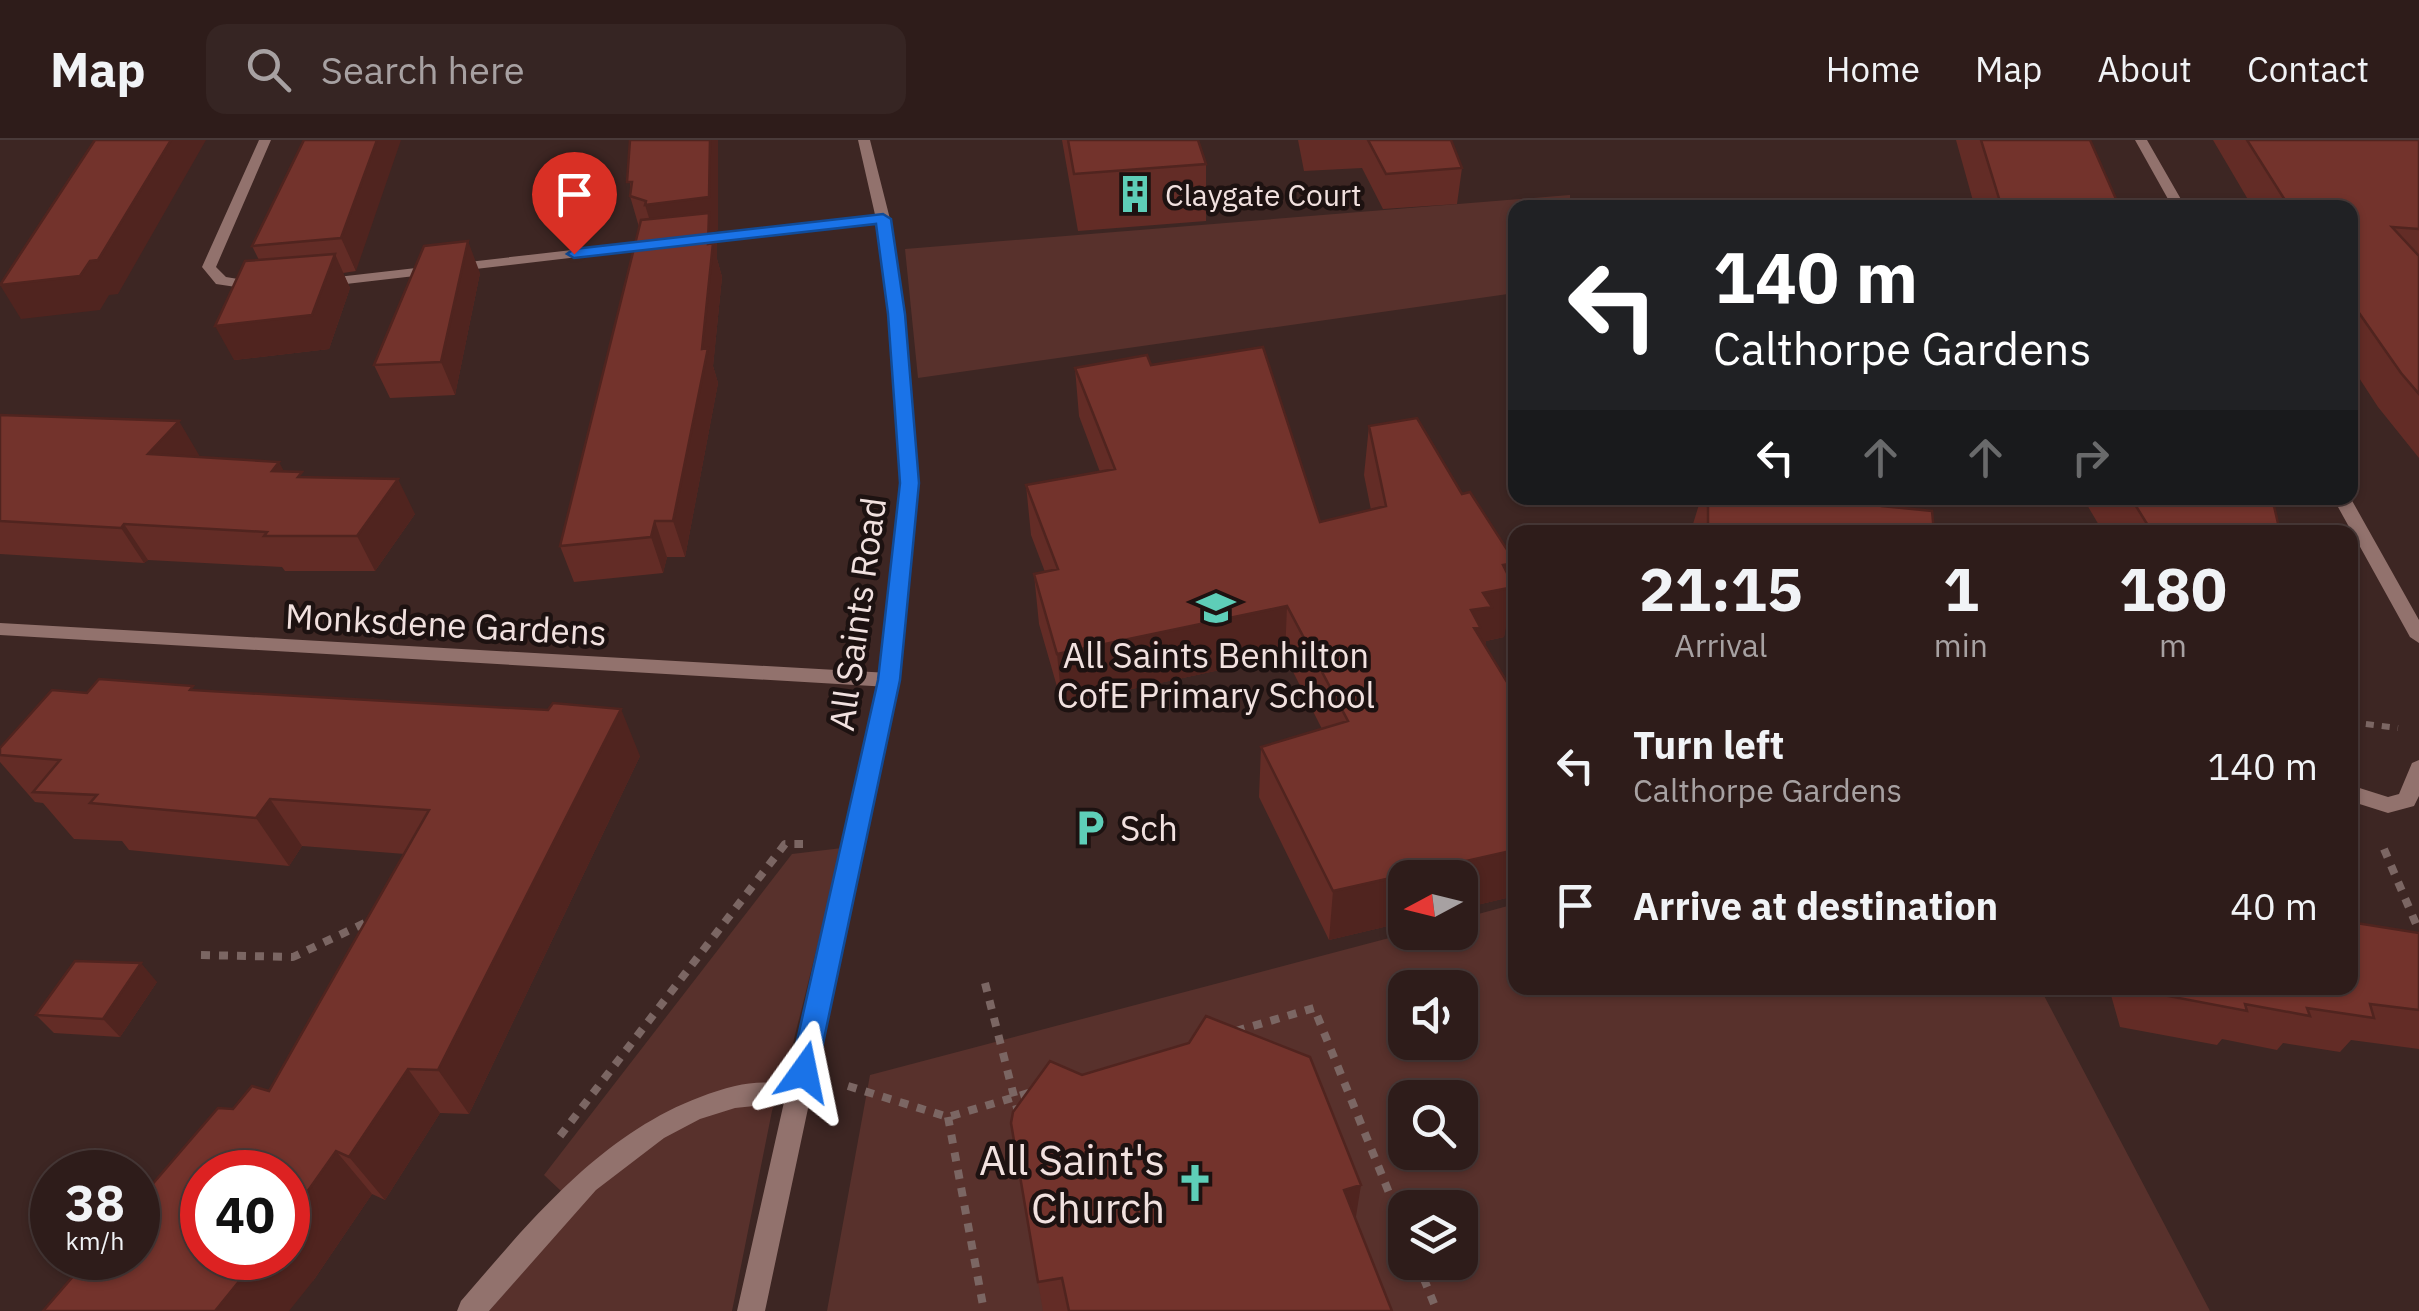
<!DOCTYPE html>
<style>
body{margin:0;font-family:"IBM Plex Sans",sans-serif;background:#362523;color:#f1f3f6;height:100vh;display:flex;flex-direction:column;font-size:38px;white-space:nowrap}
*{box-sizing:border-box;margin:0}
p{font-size:32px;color:#a7a1a2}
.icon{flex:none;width:55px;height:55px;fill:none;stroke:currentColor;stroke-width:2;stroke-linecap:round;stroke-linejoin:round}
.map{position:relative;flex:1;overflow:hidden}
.sheet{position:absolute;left:1508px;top:385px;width:850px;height:470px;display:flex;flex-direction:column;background:#2e1c1a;border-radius:20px;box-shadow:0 2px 8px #0004,0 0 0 2px #493a39}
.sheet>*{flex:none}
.top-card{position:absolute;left:1508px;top:60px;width:850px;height:305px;border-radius:20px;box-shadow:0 2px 8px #0004,0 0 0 2px #493a39;background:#202124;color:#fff;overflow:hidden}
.needle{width:65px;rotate:263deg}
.fabs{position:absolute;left:1388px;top:720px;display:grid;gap:20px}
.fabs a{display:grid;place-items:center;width:90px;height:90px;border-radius:20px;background:#2e1c1a;box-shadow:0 2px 8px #0004,0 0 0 2px #493a39;font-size:50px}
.speed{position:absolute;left:30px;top:1010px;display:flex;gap:20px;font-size:50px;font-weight:700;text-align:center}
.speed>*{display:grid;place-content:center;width:130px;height:130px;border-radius:50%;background:#2e1c1a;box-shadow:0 2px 8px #0004,0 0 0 2px #493a39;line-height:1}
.speed small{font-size:25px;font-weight:400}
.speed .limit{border:15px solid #d22;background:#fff;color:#111}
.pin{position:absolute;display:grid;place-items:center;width:85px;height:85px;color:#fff;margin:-102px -42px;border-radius:50% 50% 50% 0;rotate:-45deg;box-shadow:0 0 10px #0007}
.pin .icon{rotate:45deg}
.me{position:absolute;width:110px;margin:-55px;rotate:12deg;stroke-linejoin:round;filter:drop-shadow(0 0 8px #0008)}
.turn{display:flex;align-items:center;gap:35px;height:210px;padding:0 40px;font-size:45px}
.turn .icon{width:130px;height:130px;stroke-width:2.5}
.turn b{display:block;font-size:70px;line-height:85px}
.lanes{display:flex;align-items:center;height:95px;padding:0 40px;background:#0003;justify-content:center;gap:50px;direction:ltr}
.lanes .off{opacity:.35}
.eta{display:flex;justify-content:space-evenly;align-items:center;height:170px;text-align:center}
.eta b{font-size:60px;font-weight:800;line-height:70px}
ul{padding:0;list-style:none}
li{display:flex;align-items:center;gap:30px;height:140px;padding:0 40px}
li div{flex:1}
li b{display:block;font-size:38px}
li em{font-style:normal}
header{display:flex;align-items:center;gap:60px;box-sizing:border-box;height:140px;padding:0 50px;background:#2e1c1a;border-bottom:2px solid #493a39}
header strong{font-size:48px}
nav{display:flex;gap:55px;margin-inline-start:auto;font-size:35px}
.search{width:700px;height:90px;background:#362523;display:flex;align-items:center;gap:25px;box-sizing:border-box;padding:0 35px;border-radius:20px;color:#a7a1a2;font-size:38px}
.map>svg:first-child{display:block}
</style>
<header>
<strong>Map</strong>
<div class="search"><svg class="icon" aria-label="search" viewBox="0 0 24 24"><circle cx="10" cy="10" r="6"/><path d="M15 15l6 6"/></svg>Search here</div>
<nav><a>Home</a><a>Map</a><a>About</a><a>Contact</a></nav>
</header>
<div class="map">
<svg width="2419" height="1171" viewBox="0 0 2419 1171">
<rect width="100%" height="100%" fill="#3d2623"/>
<path fill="#58312c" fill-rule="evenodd" d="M1570,55v12l-55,1v85l-597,85 -13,-129z
M842,708l-50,199 -20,64 -40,200h-243l89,-104 -34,-32 248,-321z
M1515,764v84h525l170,323h-1383l43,-236 538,-142 52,-1v-13zM1405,848h55v54h-55zM1405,958h55v54h-55zM1405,1068h55v54h-55z"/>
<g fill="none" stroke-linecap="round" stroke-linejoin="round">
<path stroke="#7b6663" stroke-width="6" stroke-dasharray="8 8" stroke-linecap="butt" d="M2350,582l48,6"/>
<path stroke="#7b6663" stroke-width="8" stroke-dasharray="9 9" stroke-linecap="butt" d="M2384,709l35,82
M201,815l92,2 74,-35
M985,843l33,129
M1236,891l78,-23 91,224
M848,946l100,31 84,-25
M948,977l36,194
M560,996l225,-292h18
M1417,1122l20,49"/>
<path fill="#92726d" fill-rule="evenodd" d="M259,0h12l-55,127 10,10 41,7 2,3 -7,4 -46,-7 -14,-17z
M2135,0h12l39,68h-13z
M883,75l5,1v6l-200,23 -7,-4 7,-4z
M659,100l7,4 -2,3 -344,40 -7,-4 7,-4z
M2350,357l69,123v23l-9,-6 -77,-139z
M0,483l889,50 10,7 -10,7 -889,-52z
M2419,620v36l-5,10 -26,7 -38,-12v-16l38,12 11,-3 13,-31z
M796,942l9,3 3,8 -3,8 -70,7 -35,11 -36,19 -68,52 -107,121h-32l4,-10c77,-89 154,-185 274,-215 19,-5 41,-3 61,-4z"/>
<path fill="#92726d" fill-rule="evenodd" d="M858,0h12l20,79 14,95 13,169 -18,197 -134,631h-28l142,-631 22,-197 -11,-169 -14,-95z"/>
</g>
<path fill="#632c26" d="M304,0l52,131 -13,2 7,15 -21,61 -95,11 25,-100 -7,-14z
M630,0h88v90l-4,1 3,15v13l5,18 -9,89 5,17 -33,174h-18l-4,16 -89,9 -14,-36 79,-319 -9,-31z
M1062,0h136l8,24v57l-128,10z
M1298,0h153l11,28 -5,36 -74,5 -21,-41 -58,3z
M1956,0h134l30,68h-145z
M2213,0h206v318l-41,-51 -28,-43v-156h-97z
M480,133l-25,122 -65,3 -16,-33z
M1151,225l169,157 51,-12 -7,-35 5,-49 143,157 -8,54 -18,4 -1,4 30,50v201l-55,13 -55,-31v44l-76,18 -70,-143 2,-50 61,-18 -37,-73 -223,48 -23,-80 -5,-50 11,-2 -14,-37 -5,-50 74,-13 -21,-56 -4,-48z
M0,275l199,40 -2,2 87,15 131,42 -40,57h-90l-3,-4 -134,-7 -4,3 -144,-9z
M1701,358h176l5,8 52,26h-241v-8z
M2083,358h179l3,7 15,27h-177z
M196,550l444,66 -171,358 -29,-1 -55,87 -13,-6 -59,87 -80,-172 36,-18 136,-237 -103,-8 -13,20 -160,-16 -7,-9 -48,-2 -31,-36 -8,-1 -35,-40v-14z
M2419,793v116l-68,-9 -11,12 -57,-9 -6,7 -55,-11 -5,6 -97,-18 -11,-39h241z
M157,842l-37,55 -66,-4 -18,-18z
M1356,1079l36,92h-349l-5,-29z"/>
<path fill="#50241f" d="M171,0h35l-88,154 -9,1 -9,15 -79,9 -21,-34 90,-24z
M377,0h24l-45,131 -15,-33z
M710,0h8v90l-4,1 3,15v13l5,18 -9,89 5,17 -33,174 -12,-36 -18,-284 -10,-32z
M468,101l12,32 -25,122 -14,-33z
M335,114l15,34 -21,61 -95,11 -19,-34z
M179,281l20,34 -30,34 -21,-35z
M279,322l19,35 -26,-26z
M398,339l17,35 -40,57 -18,-35z
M655,381l12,36 -4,16 -12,-36z
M124,384l24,36 -4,3 -23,-35z
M1515,423l-4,24h3l-10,50 -18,4 -3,16 -12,-47 32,-45z
M1287,466l-2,50 -223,48 -5,-50z
M621,569l19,47 -171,358 -31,-44z
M270,659l32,47 -13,20 -33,-48z
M1515,710v46l-55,13v-31h-55v44l-76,18 4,-49z
M141,823l16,19 -37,55 -17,-18z
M408,929l32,44 -55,87 -36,-43z
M336,1011l36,43 -59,87 -24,30h-74l43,-53h30v-39z
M1361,1045l-8,50 -9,-45z"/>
<path fill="#73332c" stroke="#50241f" stroke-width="2.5" d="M95,0h76l-73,120 -8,1 -10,15 -80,9z
M304,0h73l-36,98 -89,8z
M630,0h80l-1,57 -64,8 1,-4 -16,-5 2,-14h-5z
M1068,0h130l8,24 -132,10z
M1368,0h83l11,28 -76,6z
M1981,0h109l30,68h-118z
M2247,0h172v89l-27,-2 27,29v138l-18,-21 -51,-73v-6h6l-6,-8v-78h-60z
M709,73l-1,31 5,-1 -11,106 6,-1 -35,173h-18l-4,16 -91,9 81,-326z
M468,101l-27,121 -67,3 50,-119z
M335,114l-23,61 -97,11 30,-65z
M1263,207l57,175 66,-16 -17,-80 48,-8 45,76 8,-2 45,70v1l-12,2 11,22 -31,6 9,14 -21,3 9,17 -6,1 41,67v155l-182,41 -72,-144 87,-26 -61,-115 -230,48 -23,-80 24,-5 -32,-84 89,-16 -40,-101 72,-13 4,10z
M0,275l179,6 -31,33 131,8 -7,9 30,1 -4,5 100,2 -41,57h-93l3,-4 -143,-8 -3,4 -121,-7z
M1708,358h173l1,8 50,5 2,21h-226z
M2131,358h131l3,7 9,1 6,26h-128z
M99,539l94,7 -3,4 358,20 5,-7 68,6 -183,361 -30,-1 -59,88 -13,-6 -48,68v-47h-86v86h56l-43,53h-172l46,-53h49v-57l80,-93 15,1 19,-23 17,5 160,-281 -159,-11 -14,19 -166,-15 7,-8 -64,-3 27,-32 -60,-5v-7l52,-58 35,3z
M2350,782l69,11v77l-49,-6 4,14 -67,-10 3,8 -65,-12 2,7 -100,-19 -2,-4h205z
M75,821l66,2 -38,56 -67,-4z
M1206,876l104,41 51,128 -17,5 48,121h-323l-7,-33 -24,4 -27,-159 2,-11 37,-51 32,14 107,-32z"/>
<path fill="#1a73e8" stroke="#114b97" stroke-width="2.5" d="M883,74l8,5 14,95 14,169 -19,197 -83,392 -4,9 -9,4 -10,-4 -4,-9 88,-392 22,-197 -12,-169 -12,-90 -302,34 -7,-4 7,-5z"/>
<defs>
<g id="building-bare" transform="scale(3)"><path d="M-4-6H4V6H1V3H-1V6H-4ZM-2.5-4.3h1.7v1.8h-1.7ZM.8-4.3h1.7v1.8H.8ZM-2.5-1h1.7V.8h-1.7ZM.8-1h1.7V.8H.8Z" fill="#5eceb8" stroke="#1d1211" stroke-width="2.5" paint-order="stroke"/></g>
<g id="school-bare" transform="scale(3)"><path d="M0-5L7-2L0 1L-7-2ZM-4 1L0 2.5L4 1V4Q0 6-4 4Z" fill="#5eceb8" stroke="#1d1211" stroke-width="2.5" paint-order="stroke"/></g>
<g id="parking-bare" transform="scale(3)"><path d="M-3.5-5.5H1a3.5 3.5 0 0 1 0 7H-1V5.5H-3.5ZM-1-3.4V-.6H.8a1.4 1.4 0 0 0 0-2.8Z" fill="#5eceb8" stroke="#1d1211" stroke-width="2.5" paint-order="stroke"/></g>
<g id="church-bare" transform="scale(3)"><path d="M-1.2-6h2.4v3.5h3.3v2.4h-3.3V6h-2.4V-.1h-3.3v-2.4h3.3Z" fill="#5eceb8" stroke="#1d1211" stroke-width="2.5" paint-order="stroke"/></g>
</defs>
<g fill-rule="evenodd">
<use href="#building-bare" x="1135" y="54"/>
<use href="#school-bare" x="1216" y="468"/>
<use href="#parking-bare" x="1090" y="688"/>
<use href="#church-bare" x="1195" y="1043"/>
</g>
<g text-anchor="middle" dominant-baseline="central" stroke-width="9" stroke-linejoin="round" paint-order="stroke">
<g font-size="30" fill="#f1e1df" stroke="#1d1211" text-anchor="start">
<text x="1165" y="54">Claygate Court</text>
</g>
<g font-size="35" fill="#f1e1df" stroke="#1d1211">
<text transform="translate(857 474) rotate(-82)">All Saints Road</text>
<text transform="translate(446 484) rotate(3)">Monksdene Gardens</text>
</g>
<g font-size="35" fill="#f1e1df" stroke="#1d1211">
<text x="1216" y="515">All Saints Benhilton<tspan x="1216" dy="40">CofE Primary School</tspan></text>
<text x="1120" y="688" text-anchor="start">Sch</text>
</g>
<g font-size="42" fill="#f1e1df" stroke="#1d1211" text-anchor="end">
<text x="1165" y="1019">All Saint's<tspan x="1165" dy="48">Church</tspan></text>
</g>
</g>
</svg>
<div class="fabs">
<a><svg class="needle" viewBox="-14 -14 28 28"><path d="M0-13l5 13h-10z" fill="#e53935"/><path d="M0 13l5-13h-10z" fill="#a7a1a2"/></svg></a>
<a><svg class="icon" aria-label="sound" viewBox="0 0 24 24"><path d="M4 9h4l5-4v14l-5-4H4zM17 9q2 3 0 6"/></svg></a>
<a><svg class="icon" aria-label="search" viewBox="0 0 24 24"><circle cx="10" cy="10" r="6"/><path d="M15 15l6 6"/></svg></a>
<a><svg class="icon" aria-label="layers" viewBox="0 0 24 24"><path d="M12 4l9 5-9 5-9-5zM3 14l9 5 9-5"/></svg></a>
</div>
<div class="speed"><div>38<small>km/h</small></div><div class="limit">40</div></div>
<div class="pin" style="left:574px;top:114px;background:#d93025"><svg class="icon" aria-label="arrive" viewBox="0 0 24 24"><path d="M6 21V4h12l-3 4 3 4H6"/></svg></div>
<svg class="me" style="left:804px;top:932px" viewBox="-20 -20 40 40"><path d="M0-17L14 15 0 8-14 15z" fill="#1a73e8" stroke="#fff" stroke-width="4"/></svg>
<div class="top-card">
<div class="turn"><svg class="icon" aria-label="left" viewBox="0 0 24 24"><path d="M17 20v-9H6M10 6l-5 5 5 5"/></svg><div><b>140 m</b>Calthorpe Gardens</div></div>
<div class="lanes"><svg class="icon" aria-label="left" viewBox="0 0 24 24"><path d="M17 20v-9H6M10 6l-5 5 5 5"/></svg><svg class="icon off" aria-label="ahead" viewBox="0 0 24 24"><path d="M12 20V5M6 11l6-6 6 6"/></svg><svg class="icon off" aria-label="ahead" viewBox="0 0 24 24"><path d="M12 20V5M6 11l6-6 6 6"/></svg><svg class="icon off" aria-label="right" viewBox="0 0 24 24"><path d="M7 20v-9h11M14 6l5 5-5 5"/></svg></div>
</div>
<section class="sheet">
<div class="eta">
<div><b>21:15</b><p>Arrival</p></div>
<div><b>1</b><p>min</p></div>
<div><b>180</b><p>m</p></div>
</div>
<ul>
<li><svg class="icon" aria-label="left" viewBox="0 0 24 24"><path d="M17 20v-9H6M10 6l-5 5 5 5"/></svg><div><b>Turn left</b><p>Calthorpe Gardens</p></div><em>140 m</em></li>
<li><svg class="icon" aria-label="arrive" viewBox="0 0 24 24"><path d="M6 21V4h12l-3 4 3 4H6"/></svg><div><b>Arrive at destination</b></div><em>40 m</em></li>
</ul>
</section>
</div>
